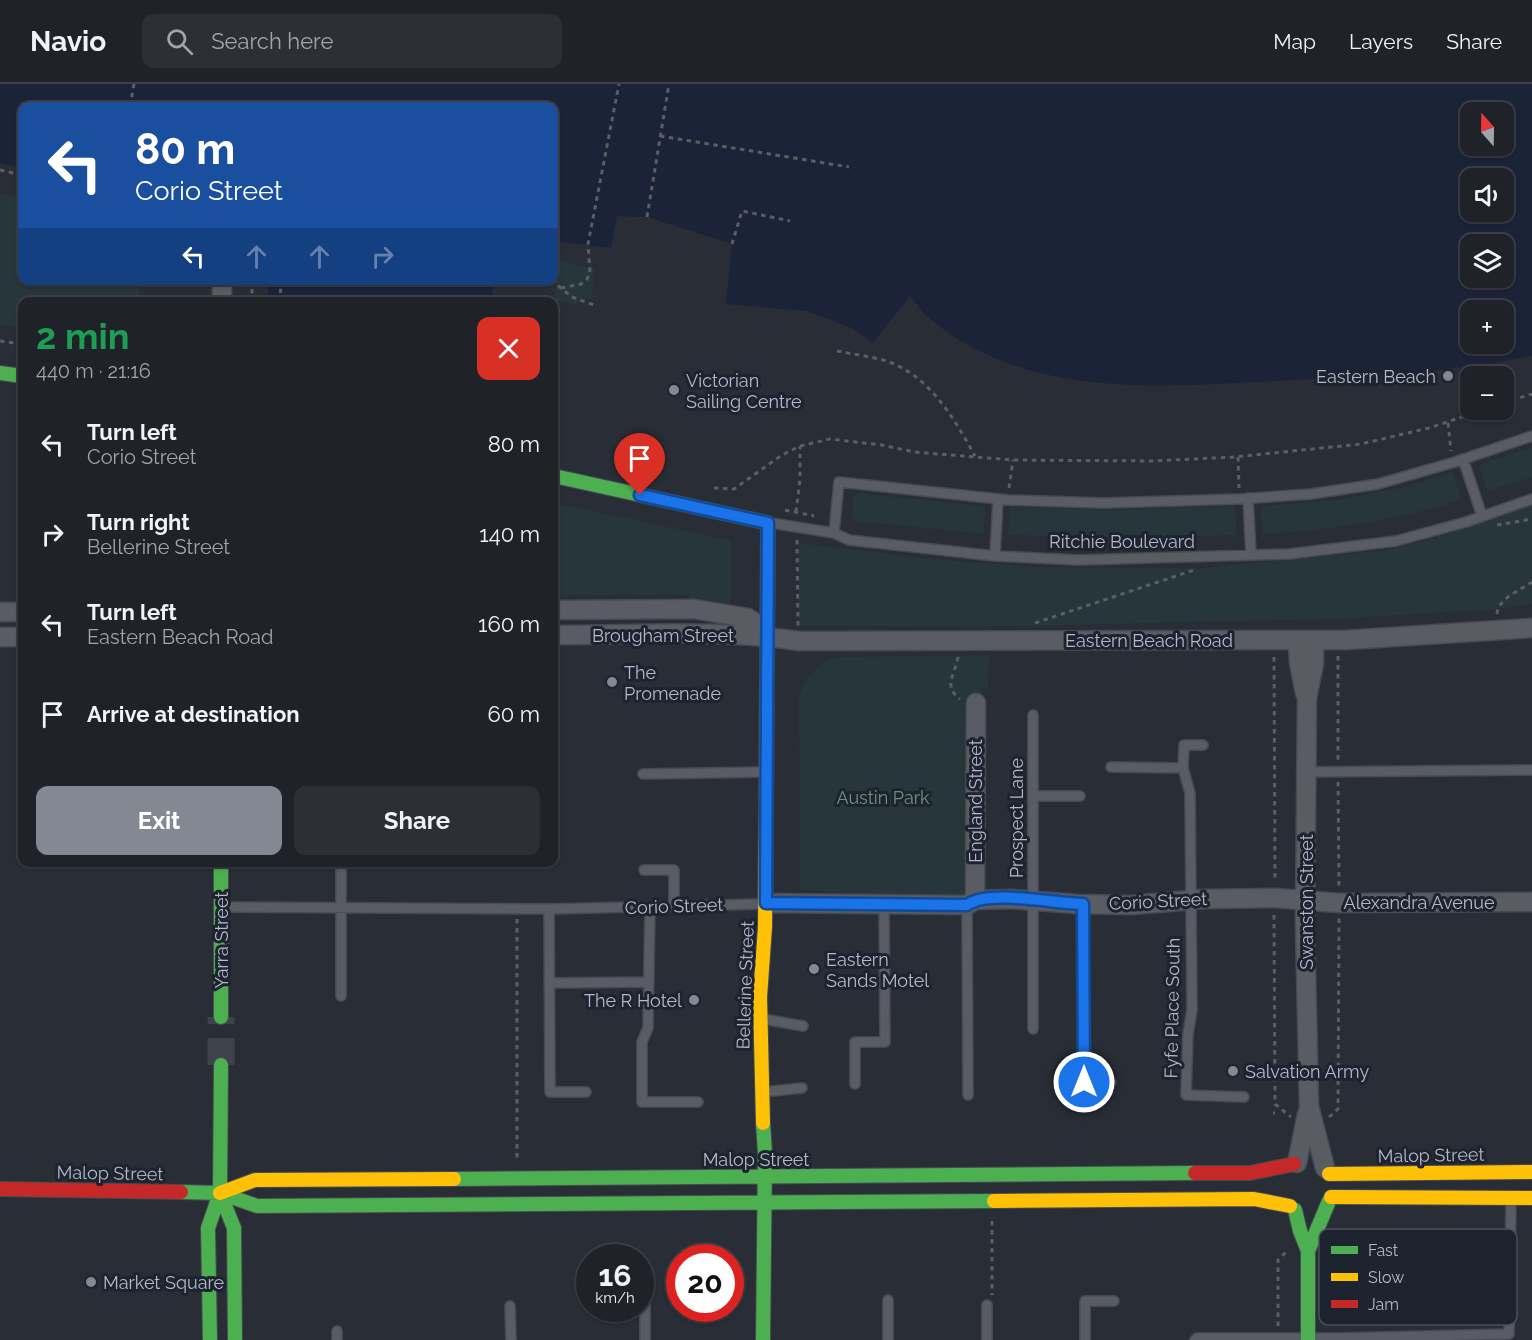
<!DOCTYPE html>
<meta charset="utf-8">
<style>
body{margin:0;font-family:Raleway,sans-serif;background:#2c2f34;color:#f1f3f6;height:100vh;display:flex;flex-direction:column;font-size:22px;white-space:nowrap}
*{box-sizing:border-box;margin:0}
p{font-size:20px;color:#a1a4a8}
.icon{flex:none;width:33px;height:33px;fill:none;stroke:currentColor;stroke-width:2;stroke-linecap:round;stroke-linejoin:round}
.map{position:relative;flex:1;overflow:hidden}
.details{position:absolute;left:18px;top:213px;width:540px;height:570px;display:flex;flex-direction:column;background:#1f2228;border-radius:12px;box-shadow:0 2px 4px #0004,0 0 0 2px #3c3f45}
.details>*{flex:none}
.banner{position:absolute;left:18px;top:18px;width:540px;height:183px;border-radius:12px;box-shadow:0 2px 4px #0004,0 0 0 2px #3c3f45;background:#1a4fa0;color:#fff;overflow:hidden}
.needle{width:39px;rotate:340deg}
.controls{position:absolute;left:1460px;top:18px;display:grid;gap:12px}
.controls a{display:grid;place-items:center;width:54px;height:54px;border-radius:12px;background:#1f2228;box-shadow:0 2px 4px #0004,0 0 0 2px #3c3f45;font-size:30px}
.speed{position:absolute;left:576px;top:1160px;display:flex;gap:12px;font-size:30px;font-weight:700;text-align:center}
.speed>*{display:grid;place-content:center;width:78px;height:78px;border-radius:50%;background:#1f2228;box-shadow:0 2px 4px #0004,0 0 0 2px #3c3f45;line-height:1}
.speed small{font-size:15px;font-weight:400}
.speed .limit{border:9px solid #d22;background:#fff;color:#111}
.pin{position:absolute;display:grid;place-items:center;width:51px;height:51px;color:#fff;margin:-62px -26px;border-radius:50% 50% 50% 0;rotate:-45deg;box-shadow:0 0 6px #0007}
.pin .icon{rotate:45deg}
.me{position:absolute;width:66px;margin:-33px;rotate:0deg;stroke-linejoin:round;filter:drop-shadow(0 0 4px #0008)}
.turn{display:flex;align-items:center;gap:21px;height:126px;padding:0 18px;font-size:27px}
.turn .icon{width:78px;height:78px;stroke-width:2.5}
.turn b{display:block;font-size:42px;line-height:51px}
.lanes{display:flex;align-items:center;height:57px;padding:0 18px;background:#0003;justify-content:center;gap:30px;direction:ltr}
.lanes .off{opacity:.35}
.round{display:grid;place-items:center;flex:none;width:63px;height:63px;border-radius:12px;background:#2c2f34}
.summary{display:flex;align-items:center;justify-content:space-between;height:102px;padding:0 18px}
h1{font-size:36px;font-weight:700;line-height:45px;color:#1e9e55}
.action{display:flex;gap:12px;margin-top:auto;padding:12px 18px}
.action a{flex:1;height:69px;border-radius:12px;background:#838893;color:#fff;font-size:24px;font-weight:700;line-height:69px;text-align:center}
.action a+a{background:#2c2f34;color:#f1f3f6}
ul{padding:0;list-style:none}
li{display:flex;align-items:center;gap:18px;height:90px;padding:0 18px}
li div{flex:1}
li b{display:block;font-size:22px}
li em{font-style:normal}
header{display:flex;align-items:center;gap:36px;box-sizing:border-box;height:84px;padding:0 30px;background:#1f2228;border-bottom:2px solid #3c3f45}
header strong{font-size:28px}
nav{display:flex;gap:33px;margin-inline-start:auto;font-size:21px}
.search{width:420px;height:54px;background:#2c2f34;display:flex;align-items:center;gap:15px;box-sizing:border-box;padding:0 21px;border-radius:12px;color:#a1a4a8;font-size:22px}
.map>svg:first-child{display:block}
</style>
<header>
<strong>Navio</strong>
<div class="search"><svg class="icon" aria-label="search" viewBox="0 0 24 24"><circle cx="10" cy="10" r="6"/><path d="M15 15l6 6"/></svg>Search here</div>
<nav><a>Map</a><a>Layers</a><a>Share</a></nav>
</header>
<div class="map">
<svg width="1532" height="1256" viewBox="0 0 1532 1256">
<rect width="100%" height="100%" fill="#292d35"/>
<path fill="#26363a" d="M0,109l22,5v82l117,1v20l-117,1v26l-22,-3z
M554,177l41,7 -4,31 -10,-1 -2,7 -25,-4 2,-19 -2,-2z
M1532,363v30l-44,14 -9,-26z
M1452,388l10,28c-69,21 -128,30 -199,34l-2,-28 75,-6 68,-13z
M858,409l127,13 -1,28 -132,-13 1,-23z
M554,419l176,37v65h-39l-2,-10h-135z
M1532,419v101l-35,5 -160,10 -321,7h-217v-83l132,16 105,8 164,1 188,-18 40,-10 45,-14z
M1235,422l2,29 -123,3 -106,-3 2,-28 104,3z
M989,571l-1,33 -5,1 -3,6 -13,7v3l-3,191 -92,-1 -72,-5 -1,-193c6,-20 18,-34 38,-40z"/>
<path fill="#1a2337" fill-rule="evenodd" d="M0,0h1532v272c-78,16 -159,20 -239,24 -122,6 -265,23 -365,-63 -7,-6 -12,-14 -18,-21l-37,47 -21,-15 -46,-17 -80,-7 6,-60 -85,-27 -30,-1 -6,32 -57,-7v-135h-532v62l-22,-5zM1470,28h33v34h-33zM1470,94h33v34h-33zM1470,160h33v34h-33zM1470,226h33v34h-33z
M270,197h223l-1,20h-226z"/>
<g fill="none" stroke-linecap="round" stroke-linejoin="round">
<path stroke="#3e424b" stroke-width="27" stroke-dasharray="27 14" stroke-linecap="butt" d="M221,981v-48"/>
<g stroke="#474a52" stroke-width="12">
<path id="lane" d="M1463,375l19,57
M1248,414l3,57
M771,439l63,10 15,7 146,16 83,4 211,-6 107,-13 70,-19 66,-23
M834,449l5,-51 169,18 96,3 135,-4 72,-5 67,-10 77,-22 77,-26
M995,472l3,-57
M1033,631v314
M1203,661h-19l-1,23 7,25 2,217 -4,24 -2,61 58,2
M1111,683l72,1
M1306,688l226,-2
M643,690l120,-2
M1033,712h47
M644,786h30v36
M1083,820l1,178h27
M967,821l1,190
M223,823l326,2 212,-5
M650,823l-2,121 -6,14v60h56
M549,825l1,183h36
M549,899l100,-1
M341,912v-134
M763,935l40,7
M855,1000v-42h30l-1,-137
M763,1008l39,-4
M987,1221v35
M510,1222l1,34
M337,1247v9
M645,1256v-57
M888,1256v-40
M1085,1256v-39h29
M1195,1256l2,-2h144l168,-4 2,-133"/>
</g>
<g stroke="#474a52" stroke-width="21">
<path id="street" d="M222,196v22
M554,526l140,-1 54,9 9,6 9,12
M0,528h22
M554,551c81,0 164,-6 245,6l467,-1h80l186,-12
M0,553h22
M1298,557l1,22 6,30
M1314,557v22l-7,35 -2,227 4,181 16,62
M975,816l1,-197
M766,819l201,2 8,-5 36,-1 66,5 54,1 73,-6 71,-1 64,5 193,-1
M1297,1079l10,-49"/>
</g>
<g stroke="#474a52" stroke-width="16">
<path id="fast" d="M0,289l22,3
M554,392l214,47 -2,299
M221,778v155
M454,1095l741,-6
M181,1108l39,1 37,13 737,-5
M220,1109l14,35 1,112
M1295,1126l5,21 8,20v89
M1308,1167l21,-50
M210,1256l-2,-112 12,-35 1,-128
M763,1256l2,-187 -2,-30"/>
</g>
<g stroke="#474a52" stroke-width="16">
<path id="slow" d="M763,1039l-3,-126 5,-70 1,-105
M1329,1090l203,-2
M220,1109l35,-13 199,-1
M1331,1113l201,1
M994,1117l260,-2 36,7"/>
</g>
<g stroke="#474a52" stroke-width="16">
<path id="jam" d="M1195,1089h55l44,-9
M0,1105l181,3"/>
</g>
<path stroke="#5a5f65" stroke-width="3" stroke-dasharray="4.5 4.5" stroke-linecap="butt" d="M130,22l4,-22
M660,52l189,31
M0,86l22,5
M647,133l22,-133
M732,160l10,-33 48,10
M252,196v22
M551,196l21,17 22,8
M561,204l20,-4 6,-5 3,-7 -2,-28 31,-160
M279,218l3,-22
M0,257l22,3
M837,267c15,3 31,5 46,9 45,13 71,58 92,96
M1503,319l29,-9
M1448,339l3,28
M1238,373l1,31
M714,404l20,1 48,-34 18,-9 30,-7 52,6 32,7 99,8 140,1 81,-4 127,-13 68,-16 54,-18
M1009,404l4,-28
M785,426l29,6
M796,428l4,-33v-33
M1497,441l35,-6
M797,456l1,86
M1497,530c1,-16 24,-24 35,-32
M1035,539l159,-53
M1338,572v105
M958,573c-2,16 -16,29 2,42
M1274,573l1,224
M1338,698l1,105
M1274,831l1,189 16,13
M517,835v239
M1273,1029h2
M1329,1033l9,-8 1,-192
M992,1137v74
M1330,1169l11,12v61
M1278,1242v-66l8,-8"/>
<use href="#lane" stroke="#595c63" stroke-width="9"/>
<use href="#street" stroke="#595c63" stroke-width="18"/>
<use href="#fast" stroke="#4caf50" stroke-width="14"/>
<use href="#slow" stroke="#ffc107" stroke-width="14"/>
<use href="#jam" stroke="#c62828" stroke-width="14"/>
</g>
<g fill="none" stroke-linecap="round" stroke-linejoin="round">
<g stroke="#114b97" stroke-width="15">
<path id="route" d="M640,411l128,28 -2,380 201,2c23,-16 88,-1 116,-1l1,178"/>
</g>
<use href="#route" stroke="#1a73e8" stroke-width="10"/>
</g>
<g fill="#838893" stroke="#1d232f" stroke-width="2">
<circle cx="1448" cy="292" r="6"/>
<circle cx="674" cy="306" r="6"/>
<circle cx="612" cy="598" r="6"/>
<circle cx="814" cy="885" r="6"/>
<circle cx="694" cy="916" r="6"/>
<circle cx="1233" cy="987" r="6"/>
<circle cx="91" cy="1198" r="6"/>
</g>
<g text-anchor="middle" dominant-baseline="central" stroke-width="6" stroke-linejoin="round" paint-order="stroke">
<g font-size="18" fill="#b3b9c6" stroke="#1d232f" text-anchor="start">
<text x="1436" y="292" text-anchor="end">Eastern Beach</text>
<text x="686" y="296">Victorian<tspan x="686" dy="21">Sailing Centre</tspan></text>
<text x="624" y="588">The<tspan x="624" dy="21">Promenade</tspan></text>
<text x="826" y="875">Eastern<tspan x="826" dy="21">Sands Motel</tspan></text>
<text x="682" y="916" text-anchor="end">The R Hotel</text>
<text x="1245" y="987">Salvation Army</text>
<text x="103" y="1198">Market Square</text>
</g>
<g font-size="18" fill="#b3b9c6" stroke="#1d232f">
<text x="1122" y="457">Ritchie Boulevard</text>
<text x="663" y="551">Brougham Street</text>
<text x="1149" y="556">Eastern Beach Road</text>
<text transform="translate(975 717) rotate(-90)">England Street</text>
<text transform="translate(1016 734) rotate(-90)">Prospect Lane</text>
<text transform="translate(1158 817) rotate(-3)">Corio Street</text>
<text transform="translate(1306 818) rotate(-90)">Swanston Street</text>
<text x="1419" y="818">Alexandra Avenue</text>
<text transform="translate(674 822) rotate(-2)">Corio Street</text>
<text transform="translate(221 856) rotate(-90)">Yarra Street</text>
<text transform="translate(745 901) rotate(-88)">Bellerine Street</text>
<text transform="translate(1172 924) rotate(-89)">Fyfe Place South</text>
<text transform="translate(1431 1071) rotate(-1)">Malop Street</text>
<text x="756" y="1075">Malop Street</text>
<text transform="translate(110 1089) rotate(1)">Malop Street</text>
</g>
<g font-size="18" fill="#6c9578" stroke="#1d232f">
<text x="883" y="713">Austin Park</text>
</g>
</g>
<rect x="1319" y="1145" width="198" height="96" rx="9" fill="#1d232f" stroke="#4a505c" stroke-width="1.5"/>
<rect x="1331" y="1162" width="27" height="8" fill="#4caf50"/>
<rect x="1331" y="1189" width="27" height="8" fill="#ffc107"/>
<rect x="1331" y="1216" width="27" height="8" fill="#c62828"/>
<g font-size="16" fill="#b3b9c6">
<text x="1368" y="1172">Fast</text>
<text x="1368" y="1199">Slow</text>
<text x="1368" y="1226">Jam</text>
</g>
</svg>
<div class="controls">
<a><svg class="needle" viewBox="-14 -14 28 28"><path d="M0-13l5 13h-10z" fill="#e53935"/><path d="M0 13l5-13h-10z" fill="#a1a4a8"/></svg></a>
<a><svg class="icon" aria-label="sound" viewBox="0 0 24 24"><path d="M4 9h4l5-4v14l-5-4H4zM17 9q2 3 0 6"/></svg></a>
<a><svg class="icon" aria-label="layers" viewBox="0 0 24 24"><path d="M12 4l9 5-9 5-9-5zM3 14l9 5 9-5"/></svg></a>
<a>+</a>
<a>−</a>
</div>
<div class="speed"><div>16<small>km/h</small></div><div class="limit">20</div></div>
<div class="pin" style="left:640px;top:411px;background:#d93025"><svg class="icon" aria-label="arrive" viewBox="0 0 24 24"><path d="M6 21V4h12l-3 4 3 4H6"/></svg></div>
<svg class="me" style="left:1084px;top:998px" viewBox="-20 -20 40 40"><circle r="17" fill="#1a73e8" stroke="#fff" stroke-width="3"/><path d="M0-11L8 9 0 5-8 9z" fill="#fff"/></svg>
<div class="banner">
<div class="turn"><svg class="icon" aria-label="left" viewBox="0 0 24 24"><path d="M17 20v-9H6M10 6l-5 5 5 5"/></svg><div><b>80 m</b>Corio Street</div></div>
<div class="lanes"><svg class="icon" aria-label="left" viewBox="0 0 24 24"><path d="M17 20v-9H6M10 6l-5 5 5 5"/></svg><svg class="icon off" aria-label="ahead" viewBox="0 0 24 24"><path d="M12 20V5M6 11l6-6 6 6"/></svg><svg class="icon off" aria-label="ahead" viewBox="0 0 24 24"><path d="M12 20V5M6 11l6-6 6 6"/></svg><svg class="icon off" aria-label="right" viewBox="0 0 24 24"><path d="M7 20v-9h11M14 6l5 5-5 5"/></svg></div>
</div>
<section class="details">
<div class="summary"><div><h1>2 min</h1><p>440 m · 21:16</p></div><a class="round" style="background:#d93025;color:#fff"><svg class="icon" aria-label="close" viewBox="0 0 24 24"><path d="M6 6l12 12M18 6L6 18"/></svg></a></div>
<ul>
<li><svg class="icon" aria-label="left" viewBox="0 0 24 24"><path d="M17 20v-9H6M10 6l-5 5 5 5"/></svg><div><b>Turn left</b><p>Corio Street</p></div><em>80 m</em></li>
<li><svg class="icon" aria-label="right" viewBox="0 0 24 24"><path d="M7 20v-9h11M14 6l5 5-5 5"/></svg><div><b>Turn right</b><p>Bellerine Street</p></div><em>140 m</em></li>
<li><svg class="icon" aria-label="left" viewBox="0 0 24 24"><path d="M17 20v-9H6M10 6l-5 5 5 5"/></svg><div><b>Turn left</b><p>Eastern Beach Road</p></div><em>160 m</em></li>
<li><svg class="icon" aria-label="arrive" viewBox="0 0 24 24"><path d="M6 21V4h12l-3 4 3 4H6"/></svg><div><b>Arrive at destination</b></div><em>60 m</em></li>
</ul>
<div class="action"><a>Exit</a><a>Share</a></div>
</section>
</div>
